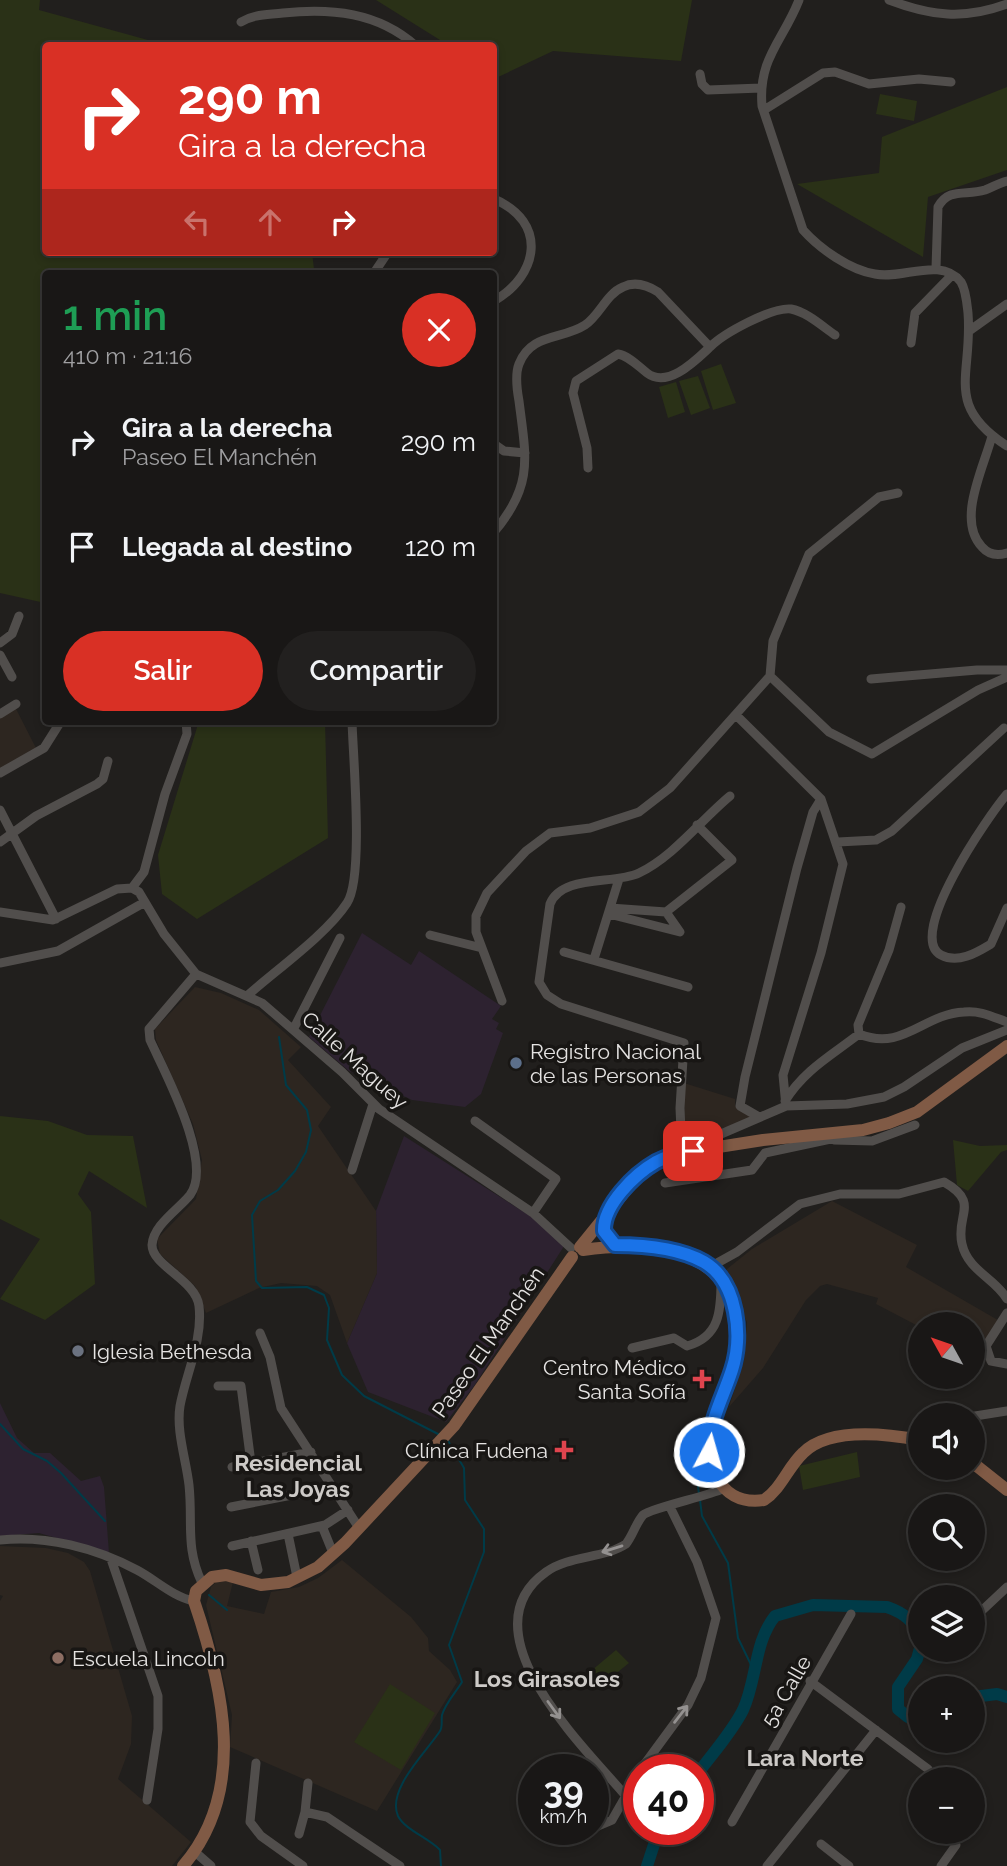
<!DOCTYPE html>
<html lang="es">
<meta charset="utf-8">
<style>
body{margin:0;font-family:Raleway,sans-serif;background:#22201f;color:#f1f3f6;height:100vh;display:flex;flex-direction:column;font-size:26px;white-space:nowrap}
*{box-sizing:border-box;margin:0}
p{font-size:23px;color:#9f9fa1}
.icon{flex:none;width:38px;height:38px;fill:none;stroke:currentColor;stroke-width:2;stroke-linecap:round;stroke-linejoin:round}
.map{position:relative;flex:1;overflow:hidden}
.details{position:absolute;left:42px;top:270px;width:455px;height:455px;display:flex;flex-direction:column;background:#191716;border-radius:7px;box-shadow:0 4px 10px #0003,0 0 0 2px #373635}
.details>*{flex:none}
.hud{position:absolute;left:42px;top:42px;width:455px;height:214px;border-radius:7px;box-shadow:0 4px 10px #0003,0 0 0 2px #373635;background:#d93025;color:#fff;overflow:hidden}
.needle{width:46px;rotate:310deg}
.tools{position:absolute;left:908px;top:1312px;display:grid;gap:14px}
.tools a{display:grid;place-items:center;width:77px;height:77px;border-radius:50%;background:#191716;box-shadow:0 4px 10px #0003,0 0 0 2px #373635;font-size:35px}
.speed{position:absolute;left:518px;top:1754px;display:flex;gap:14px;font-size:35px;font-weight:700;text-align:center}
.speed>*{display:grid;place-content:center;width:91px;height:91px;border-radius:50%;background:#191716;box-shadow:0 4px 10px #0003,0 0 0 2px #373635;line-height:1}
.speed small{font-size:18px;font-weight:400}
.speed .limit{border:10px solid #d22;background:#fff;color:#111}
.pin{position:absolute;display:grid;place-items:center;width:60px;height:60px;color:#fff;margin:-30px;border-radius:14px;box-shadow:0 4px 10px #0006}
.me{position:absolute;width:77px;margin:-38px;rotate:6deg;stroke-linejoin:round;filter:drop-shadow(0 0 5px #0008)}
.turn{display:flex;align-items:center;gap:24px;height:147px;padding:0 21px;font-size:32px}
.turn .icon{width:91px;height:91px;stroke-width:2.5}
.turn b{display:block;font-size:49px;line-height:60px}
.lanes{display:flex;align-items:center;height:66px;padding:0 21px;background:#0003;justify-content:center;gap:35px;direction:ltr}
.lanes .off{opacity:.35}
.round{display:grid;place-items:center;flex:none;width:74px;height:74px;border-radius:37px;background:#22201f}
.summary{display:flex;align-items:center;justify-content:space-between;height:119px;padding:0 21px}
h1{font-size:42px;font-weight:600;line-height:52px;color:#1e9e55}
.cta{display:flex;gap:14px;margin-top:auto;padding:14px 21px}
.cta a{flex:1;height:80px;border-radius:42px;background:#d93025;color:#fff;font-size:28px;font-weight:600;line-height:80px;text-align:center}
.cta a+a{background:#22201f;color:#f1f3f6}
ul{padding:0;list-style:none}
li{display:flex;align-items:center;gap:21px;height:105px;padding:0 21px}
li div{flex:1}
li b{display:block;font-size:26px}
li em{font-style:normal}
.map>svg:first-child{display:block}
</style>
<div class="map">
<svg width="1007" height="1866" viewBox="0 0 1007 1866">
<rect width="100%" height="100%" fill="#211f1d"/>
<path fill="#2d2230" d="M362,933l49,32 8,-14 82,55 -9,13 7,4 -3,6 7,4 -22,61 -16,13 -53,-7 -63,-29 -40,-34z
M404,1136l164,104 -94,146 -28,36 -78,-30 -21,-49 30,-70 -1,-62z
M0,1403l17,35 17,15h16l31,28 19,-5 4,11 5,66 -70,-20 -39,3z"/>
<path fill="#2d2620" d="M14,705l23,45 -37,19v-57z
M195,987l26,6 38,17 42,37 -13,13 43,47 -13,19 58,85 1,62 -30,70 -17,-48 -13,-9 -36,-3 -22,5 -53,25 -11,-27 -35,-32 -3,-15 39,-40 6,-39 -9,-36 -37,-84 -1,-11z
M684,1083l51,16v7l19,11 -69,25z
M832,1201l85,44 -11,22 97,56 -19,20 1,18 -12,-7v-29l-53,2 -44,-23 2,-6 -51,-14 -7,2 -14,14 -43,68 -34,39 15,-47 3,-38 -21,-43 1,-10 25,-20z
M0,1546l46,2 22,5 16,9 6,9 42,145 -1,28 -13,35 73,63 -19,24h-172v-265l3,-5 -3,-1z
M342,1560l69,57 17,21 1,13 21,19 7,12 -80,129 -147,-64 2,-32 -26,-110 5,-18 7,-7 15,2 -6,24 37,8 7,-22 28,-5 19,-9z"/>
<path fill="#2a3117" d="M0,0h40l-1,10 127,35 -120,1v206h266l2,17 4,4h-272l-1,330 -45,-10z
M376,0h316l-11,61 -128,-10 -59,28v-33l-46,-1z
M1007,87v83l-79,27 -5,60 -126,-73 82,-11 3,-36z
M880,94l37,7 -3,20 -38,-7z
M721,364l15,39 -23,7 -12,-39z
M698,376l12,32 -19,7 -12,-34z
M676,382l9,30 -17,6 -9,-31z
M199,721h126l3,117 -131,81 -35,-25 -4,-39z
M0,1116l48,5 39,14 46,1 14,72 -58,-37 -11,23 13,18 4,72 -50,36 -45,-21 40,-60 -40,-20z
M953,1140l27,6 27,-1v5l-6,2 -33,39 -11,-6z
M857,1452l3,25 -57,13 -4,-24z
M616,1650l13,13 -26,21 -12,-13z
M390,1684l45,29 -34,57 -47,-28z"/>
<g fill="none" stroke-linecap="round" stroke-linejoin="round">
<path stroke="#003b48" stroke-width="2" d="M279,1037l7,48 21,25 4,20 -5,22 -11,19 -17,19 -18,11 -8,14 4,66 6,7 45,-1 17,8 5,13 -2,32 15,35 22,21 76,39
M0,1424l23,25 24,12 14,12 44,48
M699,1494l-5,-37 6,-24
M700,1500l2,16 26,47 10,75 17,35
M209,1595l18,15
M441,1866l-1,-16c-11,-12 -35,-20 -42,-34 -12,-27 31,-67 42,-85 3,-5 1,-11 2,-16 3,-11 14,-23 20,-33l-13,-37 35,-93v-23l-19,-29 -1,-32 -17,-29"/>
<path stroke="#003b48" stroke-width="12" d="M920,1648l-3,11 -19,28v22l10,8 12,4
M973,1697l24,-3 10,3
M698,1773c15,-20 34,-41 45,-63 14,-30 11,-68 32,-94l38,-11 74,2c17,6 28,14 33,32
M647,1866l12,-37"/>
<path stroke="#514e4c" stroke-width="9" d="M799,0c-16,41 -41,58 -37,106l41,124c17,19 47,40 72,44 28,6 65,-18 86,8 5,8 6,22 7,31 5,63 -25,91 39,133
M889,0c42,16 75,20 118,4
M241,22c13,-8 27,-7 42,-9 48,-5 95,-1 133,33
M700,74l2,10 6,6 53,-2
M764,110l59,-37 12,-1 34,12 50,-5 32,3
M494,199c54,23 45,76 0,102
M936,268l2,-61c11,-20 28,-11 47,-17 8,-3 14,-7 22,-9
M374,273l14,-21
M969,331l38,-27
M911,343l4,-30 37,-38
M710,347c14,-14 62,-40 81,-38 16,3 32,18 44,26
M992,436c-8,31 -36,84 -10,111 7,8 15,9 25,6
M494,444l10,7 21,2
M494,532c40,-47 32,-75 25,-131 -2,-11 -4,-27 0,-37 12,-31 43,-24 66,-39 15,-10 21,-31 38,-38 12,-6 24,-2 35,5l52,55c-14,13 -42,42 -63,26 -9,-7 -18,-17 -29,-19l-42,27 -3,12 14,55 1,20
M0,643l12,-9 7,-18
M0,655l12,22
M770,676l59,56 43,22 106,-64 29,-13
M871,679l106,-9h30
M0,714l16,-10
M736,715l85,84 22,65 -22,89 -38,122 3,31
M0,773l44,-25 17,-27
M1007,794c-18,21 -102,142 -66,161 17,9 35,-2 50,-11l16,-36
M0,810l56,109
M0,842l36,-26 61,-32 6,-5 5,-18
M838,842l38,-2 16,-9 112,-103
M132,888l7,4 25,42 32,40 66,29 80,69 37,37 154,104 38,35
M132,888l12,-16 21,-78 22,-60 -1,-13
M610,908l56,4 66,-52 -35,-35
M0,912l53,8 64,-31 15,-1
M609,914l71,18 -14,-20
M430,935l52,13
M564,952l124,35
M594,959l25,-80
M0,963l58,-12 87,-49
M196,974l-47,55 1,11c15,33 64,123 40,155 -11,14 -37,30 -38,50 0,21 44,35 47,61 4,34 -13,68 -19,100 -4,25 6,53 9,79 4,38 -4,62 13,98
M248,995c28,-25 79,-61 99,-92 17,-25 6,-146 5,-182
M502,1001l-26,-69v-16l11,-23 39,-42 24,-18 40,-5 49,-16 31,-24 100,-112 3,-35 36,-87 70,-57 19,-4
M294,1028l46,-90
M859,1034l-1,-9 31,-75 12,-43
M785,1101c19,-31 47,-46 74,-67 44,18 64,-20 105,-22 16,-2 29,5 43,10
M759,1117l-19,-11 5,-29 52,-209 16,-56 8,-13
M475,1121l81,58 -23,34
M834,1140l38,1 43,-16
M683,1146l38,-12 65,-28 61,-2 37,-7 20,-10 58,-39 45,-18
M682,1153l-2,-45 4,-65 -123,-39 -14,-9 -8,-13 11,-78c12,-30 64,-19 89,-31 34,-16 62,-53 91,-77
M352,1170l21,-66
M665,1183l87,-13 13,-17 75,-16
M710,1267l27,-15 63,-48 40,-10h59l45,-12c37,21 11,33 18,62 6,27 33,34 45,55
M1007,1313l-21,33 5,15 16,3
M260,1333l10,24 11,51 78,120
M632,1348l42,-10 13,8c33,-9 34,-36 34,-65
M218,1386h23l10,77
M975,1416l32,-5
M232,1467l79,-15
M231,1507l102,-20
M322,1526l11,27
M288,1534l9,43
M0,1540c46,-5 96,8 137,30 19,10 36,27 57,31
M251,1541l7,29
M232,1546l93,-21 23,-15
M111,1559l47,137v33l-11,71
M974,1618l33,-31
M810,1681l118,88
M256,1763l-6,59 11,14 42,30
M641,1769l47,-64 13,-27 15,-60 -19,-56 -27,-55
M625,1795c-41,-48 -162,-164 -79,-223 24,-17 57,-13 80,-28 7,-9 10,-21 17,-29 6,-6 64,-19 80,-26
M305,1812l22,5 73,49
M732,1822l119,-208
M593,1828l19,-8 27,-47
M299,1834l6,-22 3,-29
M821,1844l28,22
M195,1852l16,14
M767,1866l109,-136
M941,1866l15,-21"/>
<path stroke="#805a45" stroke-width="12" d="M580,1247l56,-69 21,-16 36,-11 70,-11 100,-10 26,-7 28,-11 90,-66
M583,1250c72,-10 165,0 154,98 -3,26 -19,46 -25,71 -10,38 4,88 52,81 17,-11 24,-33 39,-47 26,-26 84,-19 117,-13
M973,1463l34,27
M183,1866c65,-75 40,-180 11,-265l2,-10 16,-14 14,-2 35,10 27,-3 30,-15 27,-24 109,-117 118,-169"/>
</g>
<defs><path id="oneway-shaft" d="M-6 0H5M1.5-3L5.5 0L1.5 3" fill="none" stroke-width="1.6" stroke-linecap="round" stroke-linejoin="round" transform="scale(1.75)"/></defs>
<g stroke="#949190">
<use href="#oneway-shaft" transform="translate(612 1549) rotate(163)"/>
<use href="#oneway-shaft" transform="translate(554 1710) rotate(54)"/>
<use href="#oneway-shaft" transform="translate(681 1714) rotate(-52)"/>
</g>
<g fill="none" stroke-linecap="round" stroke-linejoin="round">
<g stroke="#114b97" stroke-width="18">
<path id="route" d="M693,1151c-12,2 -26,5 -37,11 -21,12 -53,43 -52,69l11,14c28,0 64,3 89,17 34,20 39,75 28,108 -9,28 -23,51 -23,82"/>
</g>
<use href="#route" stroke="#1a73e8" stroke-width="12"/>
</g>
<circle fill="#5c6f8a" stroke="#181614" stroke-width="2.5" cx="516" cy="1063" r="7"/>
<circle fill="#6b7280" stroke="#181614" stroke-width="2.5" cx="78" cy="1351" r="7"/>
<g fill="#e0444e" stroke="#181614" stroke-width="2.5">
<path d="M698.5 1368.5h7v7h7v7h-7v7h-7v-7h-7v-7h7z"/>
<path d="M560.5 1439.5h7v7h7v7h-7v7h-7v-7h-7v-7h7z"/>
</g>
<circle fill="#8d6e63" stroke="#181614" stroke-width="2.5" cx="58" cy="1658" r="7"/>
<g text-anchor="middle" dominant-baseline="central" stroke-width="7" stroke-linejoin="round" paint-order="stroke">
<g font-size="21" fill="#e5e3e2" stroke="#181614" text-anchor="start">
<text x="530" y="1051">Registro Nacional<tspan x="530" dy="24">de las Personas</tspan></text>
<text x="92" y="1351">Iglesia Bethesda</text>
<text x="686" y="1367" text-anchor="end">Centro Médico<tspan x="686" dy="24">Santa Sofía</tspan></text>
<text x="548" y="1450" text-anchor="end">Clínica Fudena</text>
<text x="72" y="1658">Escuela Lincoln</text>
</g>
<g font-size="21" fill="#e5e3e2" stroke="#181614">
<text transform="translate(355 1060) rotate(42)">Calle Maguey</text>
<text transform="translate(488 1342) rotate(-55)">Paseo El Manchén</text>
<text transform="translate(786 1691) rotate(-60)">5a Calle</text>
</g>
<g font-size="23" font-weight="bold" fill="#cdcac7" stroke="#181614">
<text x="298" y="1462">Residencial<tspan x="298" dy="26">Las Joyas</tspan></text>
<text x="547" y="1678">Los Girasoles</text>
<text x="805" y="1757">Lara Norte</text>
</g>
</g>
</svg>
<div class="tools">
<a><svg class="needle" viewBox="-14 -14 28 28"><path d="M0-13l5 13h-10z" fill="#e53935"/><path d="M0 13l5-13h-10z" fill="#9f9fa1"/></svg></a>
<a><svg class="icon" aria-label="sound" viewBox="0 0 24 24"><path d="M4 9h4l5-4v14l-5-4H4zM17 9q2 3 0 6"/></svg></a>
<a><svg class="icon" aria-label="search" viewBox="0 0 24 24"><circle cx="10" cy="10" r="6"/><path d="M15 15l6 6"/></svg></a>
<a><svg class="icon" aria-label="layers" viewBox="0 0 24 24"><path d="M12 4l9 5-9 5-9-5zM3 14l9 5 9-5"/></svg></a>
<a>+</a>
<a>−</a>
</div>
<div class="speed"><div>39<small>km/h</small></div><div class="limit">40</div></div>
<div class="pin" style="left:693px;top:1151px;background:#d93025"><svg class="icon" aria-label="arrive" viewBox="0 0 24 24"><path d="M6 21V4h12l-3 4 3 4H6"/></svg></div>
<svg class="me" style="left:709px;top:1452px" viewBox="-20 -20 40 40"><circle r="17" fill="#1a73e8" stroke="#fff" stroke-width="3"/><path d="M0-11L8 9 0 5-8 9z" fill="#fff"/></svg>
<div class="hud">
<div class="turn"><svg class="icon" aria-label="right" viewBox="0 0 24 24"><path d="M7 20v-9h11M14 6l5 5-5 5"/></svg><div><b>290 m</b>Gira a la derecha</div></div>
<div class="lanes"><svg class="icon off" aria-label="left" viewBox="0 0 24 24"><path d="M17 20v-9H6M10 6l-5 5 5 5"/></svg><svg class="icon off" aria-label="ahead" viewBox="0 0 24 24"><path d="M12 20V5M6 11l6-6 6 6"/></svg><svg class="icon" aria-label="right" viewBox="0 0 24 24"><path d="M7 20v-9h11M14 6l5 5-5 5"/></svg></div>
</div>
<section class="details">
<div class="summary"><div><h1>1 min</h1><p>410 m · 21:16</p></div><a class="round" style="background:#d93025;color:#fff"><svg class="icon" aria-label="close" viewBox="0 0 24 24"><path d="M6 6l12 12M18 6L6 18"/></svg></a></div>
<ul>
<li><svg class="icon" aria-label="right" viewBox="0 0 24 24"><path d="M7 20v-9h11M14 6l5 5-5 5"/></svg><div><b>Gira a la derecha</b><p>Paseo El Manchén</p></div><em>290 m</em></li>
<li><svg class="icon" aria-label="arrive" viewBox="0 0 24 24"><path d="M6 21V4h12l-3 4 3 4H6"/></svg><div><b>Llegada al destino</b></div><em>120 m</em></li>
</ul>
<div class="cta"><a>Salir</a><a>Compartir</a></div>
</section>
</div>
